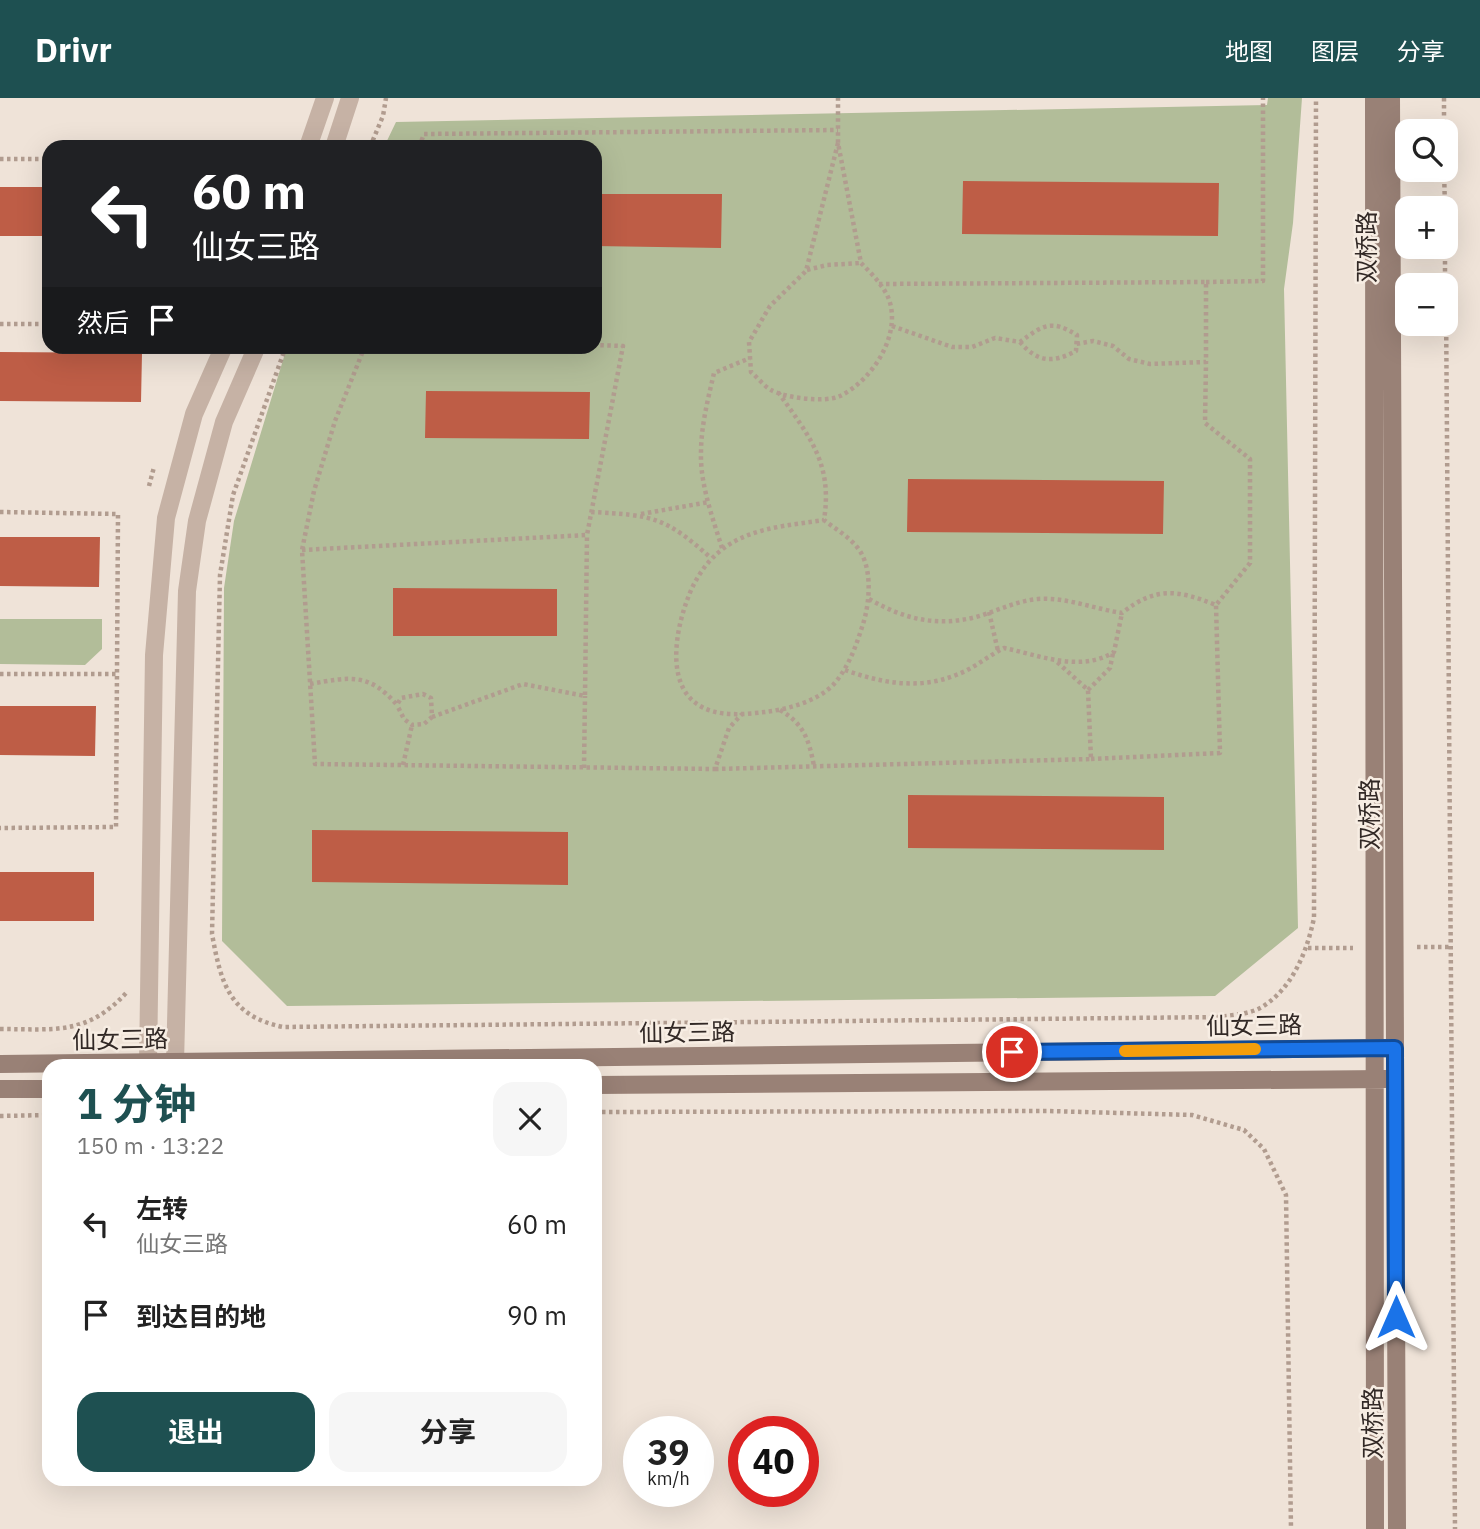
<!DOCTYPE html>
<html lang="zh">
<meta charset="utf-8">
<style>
body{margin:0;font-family:"IBM Plex Sans","Noto Sans SC",sans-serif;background:#f6f6f6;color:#222;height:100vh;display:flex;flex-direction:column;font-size:26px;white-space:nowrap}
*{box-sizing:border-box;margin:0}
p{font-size:23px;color:#767676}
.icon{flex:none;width:38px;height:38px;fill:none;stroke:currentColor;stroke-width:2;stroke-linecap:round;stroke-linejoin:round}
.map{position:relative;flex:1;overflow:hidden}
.drawer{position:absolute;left:42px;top:961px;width:560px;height:427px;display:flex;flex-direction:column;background:#fff;border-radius:21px;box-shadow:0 7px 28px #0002}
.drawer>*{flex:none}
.banner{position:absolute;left:42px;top:42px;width:560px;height:214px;border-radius:21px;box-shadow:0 7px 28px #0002;background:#202124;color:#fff;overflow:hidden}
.buttons{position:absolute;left:1395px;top:21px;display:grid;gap:14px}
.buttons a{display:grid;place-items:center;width:63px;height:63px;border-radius:14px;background:#fff;box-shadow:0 7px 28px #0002;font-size:35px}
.speed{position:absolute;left:623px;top:1318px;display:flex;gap:14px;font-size:35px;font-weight:700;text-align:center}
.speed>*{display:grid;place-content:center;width:91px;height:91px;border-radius:50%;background:#fff;box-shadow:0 7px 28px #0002;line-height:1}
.speed small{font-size:18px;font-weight:400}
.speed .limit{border:10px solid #d22;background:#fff;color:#111}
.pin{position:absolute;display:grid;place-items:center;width:60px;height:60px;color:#fff;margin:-30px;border:4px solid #fff;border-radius:50%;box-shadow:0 2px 7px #0007}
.me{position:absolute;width:77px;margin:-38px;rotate:0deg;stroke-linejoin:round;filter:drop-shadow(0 0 5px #0008)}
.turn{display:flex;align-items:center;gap:24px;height:147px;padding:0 35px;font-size:32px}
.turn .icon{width:91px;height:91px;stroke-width:2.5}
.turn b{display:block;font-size:49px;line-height:60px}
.then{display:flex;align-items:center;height:66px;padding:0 35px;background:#0003;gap:14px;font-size:26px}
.round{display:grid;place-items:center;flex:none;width:74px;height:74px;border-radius:21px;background:#f6f6f6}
.overview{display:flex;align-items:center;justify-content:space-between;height:119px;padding:0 35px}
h1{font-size:42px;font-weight:700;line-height:52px;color:#1e5051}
.action{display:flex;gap:14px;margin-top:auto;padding:14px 35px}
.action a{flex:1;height:80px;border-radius:21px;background:#1e5051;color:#fff;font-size:28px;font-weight:700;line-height:80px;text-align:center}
.action a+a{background:#f6f6f6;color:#222}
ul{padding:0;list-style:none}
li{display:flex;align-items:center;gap:21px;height:91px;padding:0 35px}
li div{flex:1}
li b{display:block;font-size:26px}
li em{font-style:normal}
header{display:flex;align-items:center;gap:42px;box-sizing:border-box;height:98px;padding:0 35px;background:#1e5051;color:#fff}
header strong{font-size:33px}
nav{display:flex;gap:38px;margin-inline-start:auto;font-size:24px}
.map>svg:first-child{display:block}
</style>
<header>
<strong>Drivr</strong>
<nav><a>地图</a><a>图层</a><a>分享</a></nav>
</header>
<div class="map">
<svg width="1480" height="1431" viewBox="0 0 1480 1431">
<rect width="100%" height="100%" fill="#efe3d8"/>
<path fill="#b2bd99" d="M1268,0h34l-9,125 -9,66 14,639 -83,68 -928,10 -65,-65 2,-353 10,-67 53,-174 308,-1v-199h-211l12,-25 871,-17z
M0,521h102v30l-17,16 -85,-1z"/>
<path fill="#be5d46" d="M963,83l256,2 -1,53 -256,-2z
M0,89h49v49h-49z
M595,96h127l-1,54 -126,-2z
M0,254l142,1 -1,49 -141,-1z
M426,293l164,1 -1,47 -164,-1z
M908,381l256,2 -1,53 -256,-2z
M0,439h100l-1,50 -99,-1z
M393,490l164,1v47h-164z
M0,608h96l-1,50 -95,-1z
M908,697l256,2v53l-256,-2z
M312,732l256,2v53l-256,-3z
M0,774h94v49h-94z"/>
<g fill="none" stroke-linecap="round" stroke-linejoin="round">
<path stroke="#b19c8f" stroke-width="4.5" stroke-dasharray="3.5 3.5" stroke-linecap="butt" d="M1444,0v33
M838,45l-32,128 -36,35 -21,36 2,30c6,5 13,14 20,18 14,8 55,13 69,6 33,-16 63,-63 48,-99 -6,-13 -17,-24 -27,-34l-23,-120v-45
M370,49l13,-31 3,-18
M419,49l5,-13 414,-4
M0,61h49
M1444,72l1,38
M1445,149v38
M807,172l20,-5 34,-2
M1206,184l57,-1v-183
M879,186l327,-2v80l-56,2 -21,-5 -16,-13 -20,-5 -17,3
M1446,204l9,1227
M0,226h49
M892,228l60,21h20l23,-9 25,4c23,-17 31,-23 57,-7l-1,16c-23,12 -38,12 -56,-9
M286,248l-53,149 -13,80 -8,359c9,49 17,82 71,93l936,-10c14,-2 31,-3 43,-10 31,-19 45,-56 52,-89l2,-820
M365,248l-30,75 -21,70 -12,59 13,214 400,5 14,-41 13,-14
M778,294c31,44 55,71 46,128 10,8 24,16 33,27 16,19 13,55 6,77 -7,22 -14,43 -30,61 -17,17 -45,24 -68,27 -17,2 -37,4 -53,-1 -53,-15 -36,-89 -19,-125 28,-56 76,-58 131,-66
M149,388l5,-19
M0,414l118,2 -2,313 -116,1
M591,414c62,3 74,5 120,46
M641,416l68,-12
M722,450c-9,-29 -22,-64 -21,-95 0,-27 7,-54 13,-80l36,-15
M302,452l285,-15 36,-189 -28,-1
M869,501c35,20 67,28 107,18 21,-6 40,-16 62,-18 28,-2 57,10 84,14 34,-27 56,-23 94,-8l34,-42v-104l-45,-36 1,-61
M989,514l9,39
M845,572c36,13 74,20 111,5 17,-6 32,-19 48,-27 35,7 76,25 110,4l8,-39
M0,576h117
M310,586c39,-7 59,-12 87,21l4,-7 22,-4 8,4 1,19 -8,7 -12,1 -8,-6 -7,-14
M1088,592l22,-22 3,-15
M780,612c24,14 29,30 34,56
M432,619l91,-33 62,12 2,-161
M1091,661l129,-6 -4,-148
M403,667l9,-40
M584,670l1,-72
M715,671l376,-10 -3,-69 -32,-29
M1417,849h34
M1308,850h45
M0,931c54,0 87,7 127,-37
M595,1014l453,-1 144,4 52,15 20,19 22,46 5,334
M0,1018l49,-1"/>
<path stroke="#c6b2a5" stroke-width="18" d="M308,49l17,-49
M334,49l16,-49
M175,965l12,-472 10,-70 27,-99 33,-76
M148,966l6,-409 12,-137 28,-104 30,-68"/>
<path stroke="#998176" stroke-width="18" d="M1374,0l1,1431
M1391,0l6,1431
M0,966l1386,-16
M595,987l791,-6
M0,991h49"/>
</g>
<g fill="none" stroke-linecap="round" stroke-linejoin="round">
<g stroke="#114b97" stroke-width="18">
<path id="route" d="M1012,954l383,-4 1,269"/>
</g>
<use href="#route" stroke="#1a73e8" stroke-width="12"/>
<path stroke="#f59e0b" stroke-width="12" d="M1125,953l130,-2"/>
</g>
<g text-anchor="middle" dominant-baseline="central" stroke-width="5" stroke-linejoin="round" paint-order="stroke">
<g font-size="24" fill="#322926" stroke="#f7ede3">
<text transform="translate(1366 149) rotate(-90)">双桥路</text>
<text transform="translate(1369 716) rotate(-90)">双桥路</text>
<text transform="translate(1254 927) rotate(-1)">仙女三路</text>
<text transform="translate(687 934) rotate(-1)">仙女三路</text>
<text transform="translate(120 941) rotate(-1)">仙女三路</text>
<text transform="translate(1372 1325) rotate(-90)">双桥路</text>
</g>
</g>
</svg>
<div class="buttons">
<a><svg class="icon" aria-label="search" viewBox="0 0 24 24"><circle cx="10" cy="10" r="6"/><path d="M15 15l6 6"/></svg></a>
<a>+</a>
<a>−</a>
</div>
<div class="speed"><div>39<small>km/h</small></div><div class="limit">40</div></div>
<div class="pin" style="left:1012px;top:954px;background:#d93025"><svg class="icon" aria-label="arrive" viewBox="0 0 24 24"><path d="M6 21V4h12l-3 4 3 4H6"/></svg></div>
<svg class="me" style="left:1396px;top:1219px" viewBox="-20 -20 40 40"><path d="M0-17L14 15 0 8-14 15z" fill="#1a73e8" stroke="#fff" stroke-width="4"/></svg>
<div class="banner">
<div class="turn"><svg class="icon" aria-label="left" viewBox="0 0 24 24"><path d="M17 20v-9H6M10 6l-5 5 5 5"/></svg><div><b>60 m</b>仙女三路</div></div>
<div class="then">然后<svg class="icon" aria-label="arrive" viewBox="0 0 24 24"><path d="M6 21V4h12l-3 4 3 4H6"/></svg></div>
</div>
<section class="drawer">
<div class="overview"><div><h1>1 分钟</h1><p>150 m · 13:22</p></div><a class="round"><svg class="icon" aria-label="close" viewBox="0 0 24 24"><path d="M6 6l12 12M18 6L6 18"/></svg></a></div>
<ul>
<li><svg class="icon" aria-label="left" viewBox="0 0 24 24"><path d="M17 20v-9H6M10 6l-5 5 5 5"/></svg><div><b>左转</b><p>仙女三路</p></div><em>60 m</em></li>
<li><svg class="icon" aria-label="arrive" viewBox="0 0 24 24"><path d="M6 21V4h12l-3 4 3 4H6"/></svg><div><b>到达目的地</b></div><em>90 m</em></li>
</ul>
<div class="action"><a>退出</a><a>分享</a></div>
</section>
</div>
